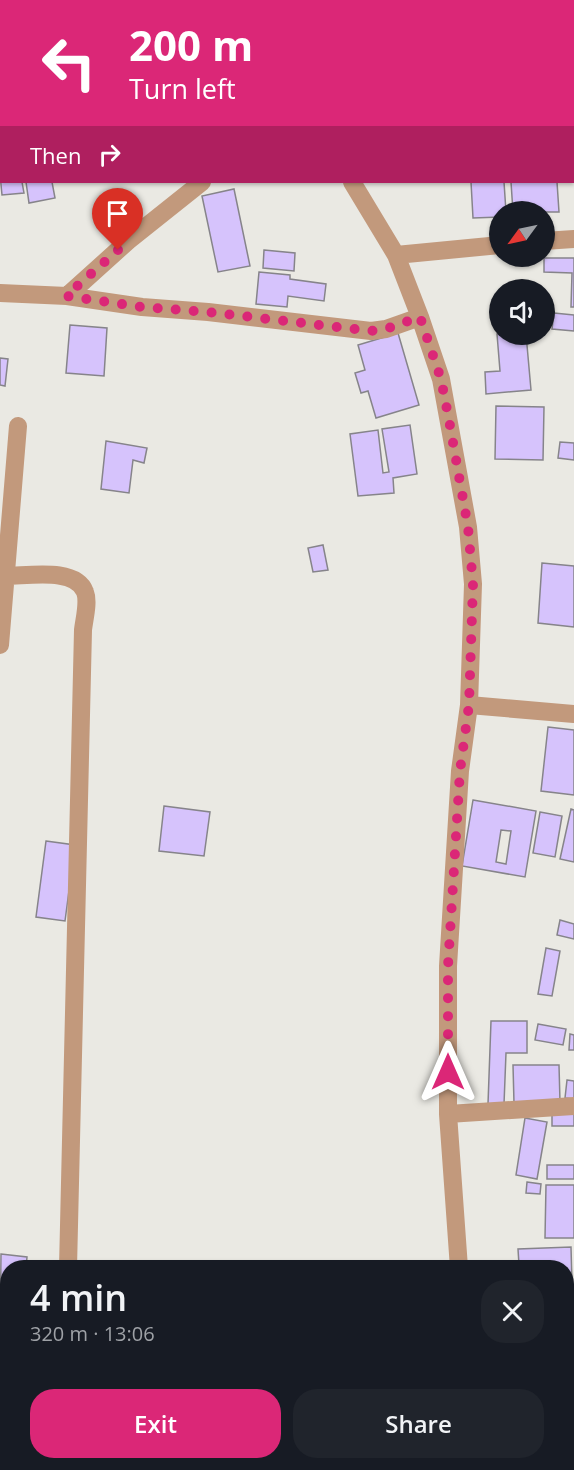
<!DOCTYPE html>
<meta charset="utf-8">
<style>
body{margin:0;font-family:"Open Sans",sans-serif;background:#20242c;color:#f1f3f6;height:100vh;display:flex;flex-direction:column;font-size:22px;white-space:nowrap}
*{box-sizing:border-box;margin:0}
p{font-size:20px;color:#9ea1a6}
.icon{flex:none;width:33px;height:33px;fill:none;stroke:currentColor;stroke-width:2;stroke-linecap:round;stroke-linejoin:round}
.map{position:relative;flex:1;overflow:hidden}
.sheet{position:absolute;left:0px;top:1260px;width:574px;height:210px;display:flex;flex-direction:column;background:#171b24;border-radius:24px 24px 0 0;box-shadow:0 2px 4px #0004}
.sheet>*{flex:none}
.hud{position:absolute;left:0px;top:0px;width:574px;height:183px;box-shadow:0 2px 4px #0004;background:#db2777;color:#fff;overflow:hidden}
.needle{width:39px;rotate:237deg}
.buttons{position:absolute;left:489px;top:201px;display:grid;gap:12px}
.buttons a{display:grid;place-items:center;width:66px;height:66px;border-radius:50%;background:#171b24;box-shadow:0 2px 4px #0004;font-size:30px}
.pin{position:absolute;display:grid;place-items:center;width:51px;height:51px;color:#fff;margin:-62px -26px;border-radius:50% 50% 50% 0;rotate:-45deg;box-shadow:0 0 6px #0007}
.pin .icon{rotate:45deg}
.me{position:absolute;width:66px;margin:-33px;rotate:0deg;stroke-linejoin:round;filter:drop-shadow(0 0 4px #0008)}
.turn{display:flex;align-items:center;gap:21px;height:126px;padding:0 30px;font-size:27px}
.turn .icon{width:78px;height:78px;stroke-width:2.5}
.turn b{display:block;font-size:42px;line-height:51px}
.then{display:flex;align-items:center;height:57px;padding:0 30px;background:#0003;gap:12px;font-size:22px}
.round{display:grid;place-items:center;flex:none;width:63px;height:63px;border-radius:24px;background:#20242c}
.head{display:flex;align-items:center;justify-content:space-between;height:102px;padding:0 30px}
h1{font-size:36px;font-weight:600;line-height:45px}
.button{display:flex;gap:12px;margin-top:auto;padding:12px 30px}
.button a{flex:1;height:69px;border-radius:24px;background:#db2777;color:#fff;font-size:24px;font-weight:600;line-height:69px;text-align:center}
.button a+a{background:#20242c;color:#f1f3f6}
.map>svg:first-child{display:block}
</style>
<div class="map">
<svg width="574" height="1470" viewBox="0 0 574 1470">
<rect width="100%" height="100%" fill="#eae9e3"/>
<path fill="#f3d8d7" d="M313,1462v8h-157v-7z"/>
<path fill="#d6c3fc" stroke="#86848a" stroke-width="1.5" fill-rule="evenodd" d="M5,0h49v2h-49z
M0,155h2v27h20l2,11 -22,2 -2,-21z
M26,182h26l3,16 -26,5z
M471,182h33l2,30h-6v5l-27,1z
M511,182h46l2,30h-46z
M234,189l16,77 -32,6 -16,-76z
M264,250l31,3 -1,18 -31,-3z
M544,258h30v49h-3l1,-34 -28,-1z
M259,272l31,3v4l36,5 -2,17 -36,-5 -1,11 -31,-3z
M554,313l20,2v16l-22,-2z
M70,325l37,3 -3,48 -38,-3z
M398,333l21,72 -43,13 -8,-27 -7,2 -6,-20 10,-3 -7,-25z
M497,334h29l5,56 -45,4 -1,-22 15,-1z
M0,358l8,1 -3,27 -5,-1z
M496,406l48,1 -1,53 -48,-1z
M410,425l7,49 -24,4 1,15 -36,3 -8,-62 28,-4 5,43 6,-1 -7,-43z
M106,441l41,7 -3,15 -11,-3 -4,33 -28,-4z
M560,442l14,1v17l-16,-2z
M323,545l5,25 -15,2 -5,-24z
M542,563l32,3v61l-36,-4z
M548,727l26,3v65l-33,-4z
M473,800l63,11 -11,66 -63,-11zM501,830l10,1 -5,33 -10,-2z
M164,806l46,6 -6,44 -45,-5z
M571,809l3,1v52l-14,-3z
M540,812l22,4 -7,41 -22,-4z
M46,841l29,4 -10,76 -29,-4z
M560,920l14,4v15l-17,-4z
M546,948l14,3 -8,45 -14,-2z
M491,1021h36v32h-21l-2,51h-16z
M538,1024l28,5 -3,16 -28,-5z
M570,1034l4,1v15h-5z
M513,1065h46l1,37 -46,1z
M567,1080l7,1v18l-9,-1z
M552,1111h22v15h-22z
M525,1118l22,4 -10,57 -21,-4z
M547,1165h27v14h-27z
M527,1182l14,2 -1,10 -14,-1z
M546,1185h28v53h-29z
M571,1247l1,36h-5v-15h-19v-4l-29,1 -1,-16z
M1,1254l26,3 -1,11h-18v79l-8,-1z
M567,1317h7v18h-7z
M567,1337h7v20h-7z
M567,1361l7,1v31h-7z
M567,1426h4l1,24h-5z
M517,1462h39v8h-38z
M559,1462l15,1v7h-16z
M175,1468l36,1v1h-36z"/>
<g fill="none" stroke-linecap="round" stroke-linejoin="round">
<path stroke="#c2997c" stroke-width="18" d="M316,0v2
M482,2l2,-2
M352,182l44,73 24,62 21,62 27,148 5,57 -4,121 -9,66 -12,195v148l11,154
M544,241l30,-2
M396,255l104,-10
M0,293l67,3 75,11 66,5 163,19 15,-2 34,-12
M67,296l61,-55 74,-59
M6,576c22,0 70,-9 79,16 4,10 -1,28 -2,38l-15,638
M0,645l18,-219
M469,705l105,9
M448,1114l126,-8
M486,1462l1,8"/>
</g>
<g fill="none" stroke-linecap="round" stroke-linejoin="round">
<path stroke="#db2777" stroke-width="10" stroke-dasharray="0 18" d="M118,250l-52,46 76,11 66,5 163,19 15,-2 34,-12 21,62 8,41 19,107 5,57 -4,121 -9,66 -12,195v106"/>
</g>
</svg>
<div class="buttons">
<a><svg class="needle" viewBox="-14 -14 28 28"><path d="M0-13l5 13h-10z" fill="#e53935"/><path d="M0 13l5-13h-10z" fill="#9ea1a6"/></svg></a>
<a><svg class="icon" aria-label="sound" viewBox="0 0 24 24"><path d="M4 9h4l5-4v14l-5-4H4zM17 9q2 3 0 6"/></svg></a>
</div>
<div class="pin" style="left:118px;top:250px;background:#d93025"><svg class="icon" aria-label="arrive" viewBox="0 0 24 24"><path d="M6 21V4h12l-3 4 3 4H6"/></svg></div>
<svg class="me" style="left:448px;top:1072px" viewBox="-20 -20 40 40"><path d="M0-17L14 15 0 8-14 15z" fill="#db2777" stroke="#fff" stroke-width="4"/></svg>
<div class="hud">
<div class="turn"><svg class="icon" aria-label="left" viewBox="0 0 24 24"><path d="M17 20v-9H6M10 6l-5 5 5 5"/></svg><div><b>200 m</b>Turn left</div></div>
<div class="then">Then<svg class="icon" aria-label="right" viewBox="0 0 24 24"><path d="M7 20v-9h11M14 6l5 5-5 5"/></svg></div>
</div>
<section class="sheet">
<div class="head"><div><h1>4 min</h1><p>320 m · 13:06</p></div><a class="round"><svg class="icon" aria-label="close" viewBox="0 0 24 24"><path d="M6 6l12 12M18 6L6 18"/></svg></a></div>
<div class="button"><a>Exit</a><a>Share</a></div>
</section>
</div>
